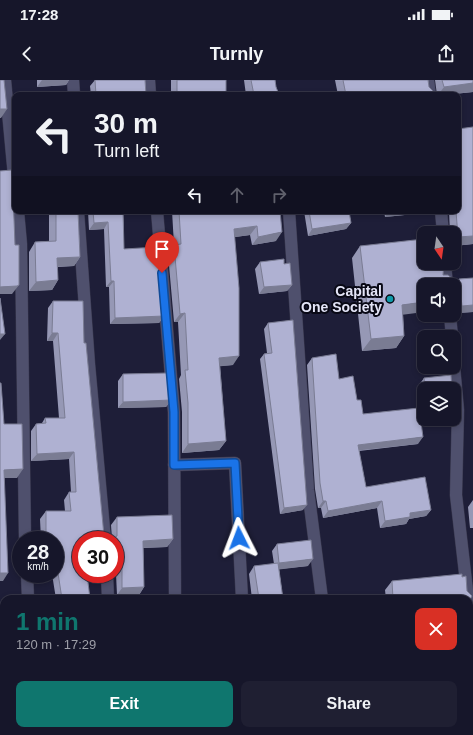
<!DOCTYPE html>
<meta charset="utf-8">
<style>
body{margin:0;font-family:Helvetica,sans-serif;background:#1f1f32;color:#f1f3f6;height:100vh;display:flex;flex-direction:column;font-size:15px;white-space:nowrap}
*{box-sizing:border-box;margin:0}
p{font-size:13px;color:#9e9fa8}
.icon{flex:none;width:22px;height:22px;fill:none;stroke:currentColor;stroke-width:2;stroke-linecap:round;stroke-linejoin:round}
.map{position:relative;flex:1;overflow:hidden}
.sheet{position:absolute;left:0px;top:515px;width:473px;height:140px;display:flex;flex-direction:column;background:#16162a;border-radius:12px 12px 0 0;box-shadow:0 2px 6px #0003,0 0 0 1px #353547}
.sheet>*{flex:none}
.hud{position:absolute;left:12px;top:12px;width:449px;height:122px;border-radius:8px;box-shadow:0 2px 6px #0003,0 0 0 1px #353547;background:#16162a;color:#f1f3f6;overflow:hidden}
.needle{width:26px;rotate:167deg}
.buttons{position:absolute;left:417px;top:146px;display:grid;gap:8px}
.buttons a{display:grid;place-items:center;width:44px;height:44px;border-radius:8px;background:#16162a;box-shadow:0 2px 6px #0003,0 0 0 1px #353547;font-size:20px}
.speed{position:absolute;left:12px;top:451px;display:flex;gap:8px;font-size:20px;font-weight:700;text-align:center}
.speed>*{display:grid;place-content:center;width:52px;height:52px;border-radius:50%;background:#16162a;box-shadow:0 2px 6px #0003,0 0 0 1px #353547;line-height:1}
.speed small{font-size:10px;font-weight:400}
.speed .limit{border:6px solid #d22;background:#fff;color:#111}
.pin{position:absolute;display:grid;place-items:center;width:34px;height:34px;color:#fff;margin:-41px -17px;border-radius:50% 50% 50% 0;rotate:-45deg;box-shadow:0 0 4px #0007}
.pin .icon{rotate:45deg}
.me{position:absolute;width:44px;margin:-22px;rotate:357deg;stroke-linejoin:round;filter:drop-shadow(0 0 3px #0008)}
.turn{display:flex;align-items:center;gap:14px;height:84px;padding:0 16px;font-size:18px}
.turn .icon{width:52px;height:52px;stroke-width:2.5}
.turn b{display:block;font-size:28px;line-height:34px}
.lanes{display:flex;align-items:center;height:38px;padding:0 16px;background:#0003;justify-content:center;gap:20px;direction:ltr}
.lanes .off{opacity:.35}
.round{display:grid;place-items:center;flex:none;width:42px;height:42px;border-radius:8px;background:#1f1f32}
.summary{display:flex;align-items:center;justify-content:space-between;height:68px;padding:0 16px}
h1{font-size:24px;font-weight:600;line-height:30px;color:#0f766e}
.cta{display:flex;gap:8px;margin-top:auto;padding:8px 16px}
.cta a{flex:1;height:46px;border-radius:8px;background:#0f766e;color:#fff;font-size:16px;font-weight:600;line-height:46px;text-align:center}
.cta a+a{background:#1f1f32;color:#f1f3f6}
.status{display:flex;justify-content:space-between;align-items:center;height:28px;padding:0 20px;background:#16162a;direction:ltr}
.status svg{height:11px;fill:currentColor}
header{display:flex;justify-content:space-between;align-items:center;height:52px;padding:0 16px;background:#16162a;font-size:18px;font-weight:600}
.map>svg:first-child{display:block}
</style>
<div class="status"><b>17:28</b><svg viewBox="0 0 49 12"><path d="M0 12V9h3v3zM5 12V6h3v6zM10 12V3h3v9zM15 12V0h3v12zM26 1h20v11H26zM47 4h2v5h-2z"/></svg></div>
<header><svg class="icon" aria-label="back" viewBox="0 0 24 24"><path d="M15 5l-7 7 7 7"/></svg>Turnly<svg class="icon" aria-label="share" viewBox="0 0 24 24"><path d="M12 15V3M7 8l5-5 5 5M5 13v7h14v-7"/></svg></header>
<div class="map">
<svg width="473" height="655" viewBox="0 0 473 655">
<rect width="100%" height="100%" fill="#1e1e38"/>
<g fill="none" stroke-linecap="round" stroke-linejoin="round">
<g stroke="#39384e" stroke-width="13">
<path id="street" d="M5,0l10,107
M73,0l1,15
M149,0l1,15
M428,0l2,15
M18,131l3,33 4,296
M78,131l11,153 16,176
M157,131l17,201 1,187
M289,131l19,279 14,109
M441,131l2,22
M445,183l2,22
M450,235l2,22
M454,286l4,44 -2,85 12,104
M174,385l61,-2 7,136
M27,494l1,25
M107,494l1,25
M469,532l4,37
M35,651v4
M113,651l1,4
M180,651v4
M332,651v4
M473,655v-26"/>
</g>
<use href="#street" stroke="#4f506d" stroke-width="12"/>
</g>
<path fill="#9698b5" d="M37,0h32l-3,5 -29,2z
M95,0h50l1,15h-55l-1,-9z
M171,0h55v15h-55z
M244,0h31l1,7 3,8h-33z
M335,0h93l1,7 6,8h-97z
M435,0h38v12l-29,3h-7z
M473,47v117l-19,2v-13h-4l-1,-22h9z
M51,131h27l2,46 -6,9 -16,1v13l-6,10 -23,1v-39l6,-10 14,-1v-26z
M88,131h35l1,38 40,67 -5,7 -49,1 -1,-37h-3l-2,-58 -15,1z
M172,131h76v1l28,29 -24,4 -2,-10 -15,2 -2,128 -13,1 6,75 -7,9 -37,3v-41l-3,-33 2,-4 -3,-53h-4l-6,-68 6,-9z
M304,131h45l2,12 -5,6 -38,7z
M384,131h50v1l-49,5z
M360,166l43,69 1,21 -8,12 -34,3 -10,-93z
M260,182l24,2 8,21 -5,6 -28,3 -4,-25z
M473,198v34l-16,1 -3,-28 5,-6z
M53,221l31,42 20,193 7,4 1,-1 -1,-14 6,-8 56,22 -6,8 -24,1 1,39 -5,8h-22l-1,-21h-2h1v-34l-15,35 -13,1 3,23h-34l-4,-25h3v-34h-14l-1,-21 6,-8h19l-1,-11 5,-8h2l-2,-33 -38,2v-30l5,-7 6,-1 3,-5h14l-6,-77h-6l1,-33z
M268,243l35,187 -23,4 -20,-155 4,-5 3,-1 -3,-24z
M312,278l27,21 18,21 6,14 55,30 -59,7 7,36 65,23 -5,6 -17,3 -3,5 -26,4 -3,-20 -54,10 -2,-10h-3l-3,-19 -8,-124z
M123,294l48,26 -5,7 -48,1v-27z
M424,298l28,11h-28v23h-2l-3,-27z
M473,420v28h-3l-2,-21z
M277,464l31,22 -29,3 4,30h-31l-3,-25 5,-8 20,-2 -2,-13z
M462,497l5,14 2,8h-83l-1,-9 7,-9z
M469,602l4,20 -2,1v25l2,5 -1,2h-54l-1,-4h52z
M189,651h60l4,4 3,-1 -1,-3h66l-3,4h-128z"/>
<path fill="#7a7c93" d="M42,0h27l-3,5 -29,2z
M473,3v9l-29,3h-6l6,-8z
M0,29h7l-6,9h-1z
M13,114h2v3l-3,4z
M389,131h45v1l-49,5z
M108,142l-4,7 -15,1 5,-7z
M351,143l-5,6 -38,7 4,-7z
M257,146l-7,9 -22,3 6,-9z
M282,152l-6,9 -24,4 6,-8z
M473,156v8l-19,2v-4l4,-5z
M80,177l-6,9 -24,1 7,-9z
M58,200l-6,10 -23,1 7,-9z
M111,201h3l-5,6h-3z
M19,205l-7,9h-12v-7z
M292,205l-5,6 -28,3 5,-7z
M424,222v10l-31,4 9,-11z
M473,225v7l-16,1 5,-7z
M185,233l-7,9h-4l6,-8z
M164,236l-5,7 -49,1 5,-6z
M52,253h6l-5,8h-6z
M0,254h5l-5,6z
M404,256l-8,12 -34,3 9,-12z
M239,276l-6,9 -20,2 6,-9z
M171,320l-5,7 -48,1 5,-6z
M423,357l-5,7 -65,7 5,-6z
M226,361l-7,9 -37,3 6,-9z
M74,372l-5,7 -38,2 6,-7z
M23,389l-6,9h-17l4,-8z
M323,421h3l-5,7h-3z
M382,421l-5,7 -54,10 5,-7z
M307,425l-4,5 -23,4 4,-6z
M431,430l-5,6 -17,3 -3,5 -26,4 5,-7 25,-8z
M173,459l-6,8 -29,1 5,-7z
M313,479l-5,7 -33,4 4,-7z
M120,487h2l-6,7h-1z
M0,493h8l-5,8h-3z
M83,494h17v1l-19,1z
M144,507l-5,8h-22l5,-7z
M473,617v5l-4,2 3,-6z
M4,650v1h2l-3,4h-3v-4z
M317,651h4l-3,4h-16l1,-2z
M473,653l-1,2h-10z"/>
<path fill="#afb1d2" stroke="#7a7c93" d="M0,0h4l3,29h-7z
M95,0h50l1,15h-50z
M177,0h49v15h-49z
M251,0h24l1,7 2,5 1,3h-25z
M343,0h85l1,7 6,6v2h-89z
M442,0h31v3l-29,4z
M473,47v109l-15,1 -2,-26h2v-82z
M12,90l3,15v9h-2l2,51h4v40l-2,1 -17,1v-116z
M56,131h22l2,46 -23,1 1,22 -22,2 -1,-40 21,-1z
M93,131h30l1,38 34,-2 6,69 -49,2 -1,-37h-3l-3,-59 -14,1z
M179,131h69v1l12,-1h20l2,21 -24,5 -1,-11 -23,3 5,59v68l-20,2 7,83 -38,3v-41l-3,-33h3l-3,-57 -5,1 -6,-69 7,-1z
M309,131h40l2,12 -39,6z
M424,159v24h20l-1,12h5l6,5 -4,5h-26v17l-22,3 2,31 -33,3 -11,-93z
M284,179v5l6,-1 2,22 -28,2 -4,-25z
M473,198v27l-11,1 -3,-27z
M0,218l5,36h-5z
M53,221h30l1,42h2l18,193 7,4 6,-4v-19l55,-2 1,24 -30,2 1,46 -22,1v-21h-2l-5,-7v-20h-34v34h6l3,25h-28l-6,-39h-1v-20h-9v-29h25l-2,-19h7l-2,-40 -37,2 -1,-30 10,-1 -1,-5h20l-7,-85h-6z
M293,240l14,185 -23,3 -20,-154 8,-1 -4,-30z
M336,274l3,25 14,-3 4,24h4l2,14 56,-6 4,29 -65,8 8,42 59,-10 6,33 -21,3v4l-25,4 -3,-20 -54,10 -2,-10h-3l-3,-18 -8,-125z
M168,293l3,27 -48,2v-28z
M451,295l1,14h-27l-1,-11z
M0,303h1l3,41h18l1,45 -19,1 4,103h-8z
M311,460l2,19 -34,4 -2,-19z
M278,483l5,36h-24l-5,-33z
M462,494v3l4,-1 1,15 5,5 -3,5v-2h-76l-1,-18z
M469,530l1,10h-1z
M0,545h4v105l-4,1z
M473,601v16l-1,1 -1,4v26l2,5 -11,2h-38l-1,-4h46v-49z
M196,651h53l4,4 6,-2 1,-2h57l-14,2v2h-107z
M32,652v3h-24v-1z"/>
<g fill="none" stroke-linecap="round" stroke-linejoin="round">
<g stroke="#114b97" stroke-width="10">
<path id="route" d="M162,193l12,139v53l61,-2 4,75"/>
</g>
<use href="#route" stroke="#1a73e8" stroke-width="7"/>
</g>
<circle fill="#0f9aa8" stroke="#090915" stroke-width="1.5" cx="390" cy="219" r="4"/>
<g text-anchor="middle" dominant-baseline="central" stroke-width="4" stroke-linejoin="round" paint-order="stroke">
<g font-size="14" font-weight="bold" fill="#e4e5f7" stroke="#090915" text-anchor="end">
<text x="382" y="211">Capital<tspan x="382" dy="16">One Society</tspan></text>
</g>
</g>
</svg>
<div class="buttons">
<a><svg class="needle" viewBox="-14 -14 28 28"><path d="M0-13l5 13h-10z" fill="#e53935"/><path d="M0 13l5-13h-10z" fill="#9e9fa8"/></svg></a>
<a><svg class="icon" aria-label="sound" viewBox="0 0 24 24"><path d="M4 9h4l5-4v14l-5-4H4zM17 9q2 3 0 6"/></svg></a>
<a><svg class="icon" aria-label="search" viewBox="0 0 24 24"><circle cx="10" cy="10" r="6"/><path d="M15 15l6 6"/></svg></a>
<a><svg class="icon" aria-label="layers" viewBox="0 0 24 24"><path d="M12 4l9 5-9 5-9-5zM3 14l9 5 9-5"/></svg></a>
</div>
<div class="speed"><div>28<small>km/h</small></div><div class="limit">30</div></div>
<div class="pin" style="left:162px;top:193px;background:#d93025"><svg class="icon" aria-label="arrive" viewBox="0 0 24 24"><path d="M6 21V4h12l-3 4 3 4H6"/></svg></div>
<svg class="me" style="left:239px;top:458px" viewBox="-20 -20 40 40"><path d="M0-17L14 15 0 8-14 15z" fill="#1a73e8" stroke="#fff" stroke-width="4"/></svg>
<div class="hud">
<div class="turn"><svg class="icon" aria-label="left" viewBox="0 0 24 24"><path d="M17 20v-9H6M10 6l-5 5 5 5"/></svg><div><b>30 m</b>Turn left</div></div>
<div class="lanes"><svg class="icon" aria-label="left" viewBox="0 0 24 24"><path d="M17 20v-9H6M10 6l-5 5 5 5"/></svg><svg class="icon off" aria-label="ahead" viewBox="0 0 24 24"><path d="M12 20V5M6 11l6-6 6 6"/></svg><svg class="icon off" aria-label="right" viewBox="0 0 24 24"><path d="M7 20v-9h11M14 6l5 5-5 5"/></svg></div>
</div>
<section class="sheet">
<div class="summary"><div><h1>1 min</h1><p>120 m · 17:29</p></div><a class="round" style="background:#d93025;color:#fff"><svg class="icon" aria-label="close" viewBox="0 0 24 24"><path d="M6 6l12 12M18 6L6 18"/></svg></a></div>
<div class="cta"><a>Exit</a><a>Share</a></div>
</section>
</div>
